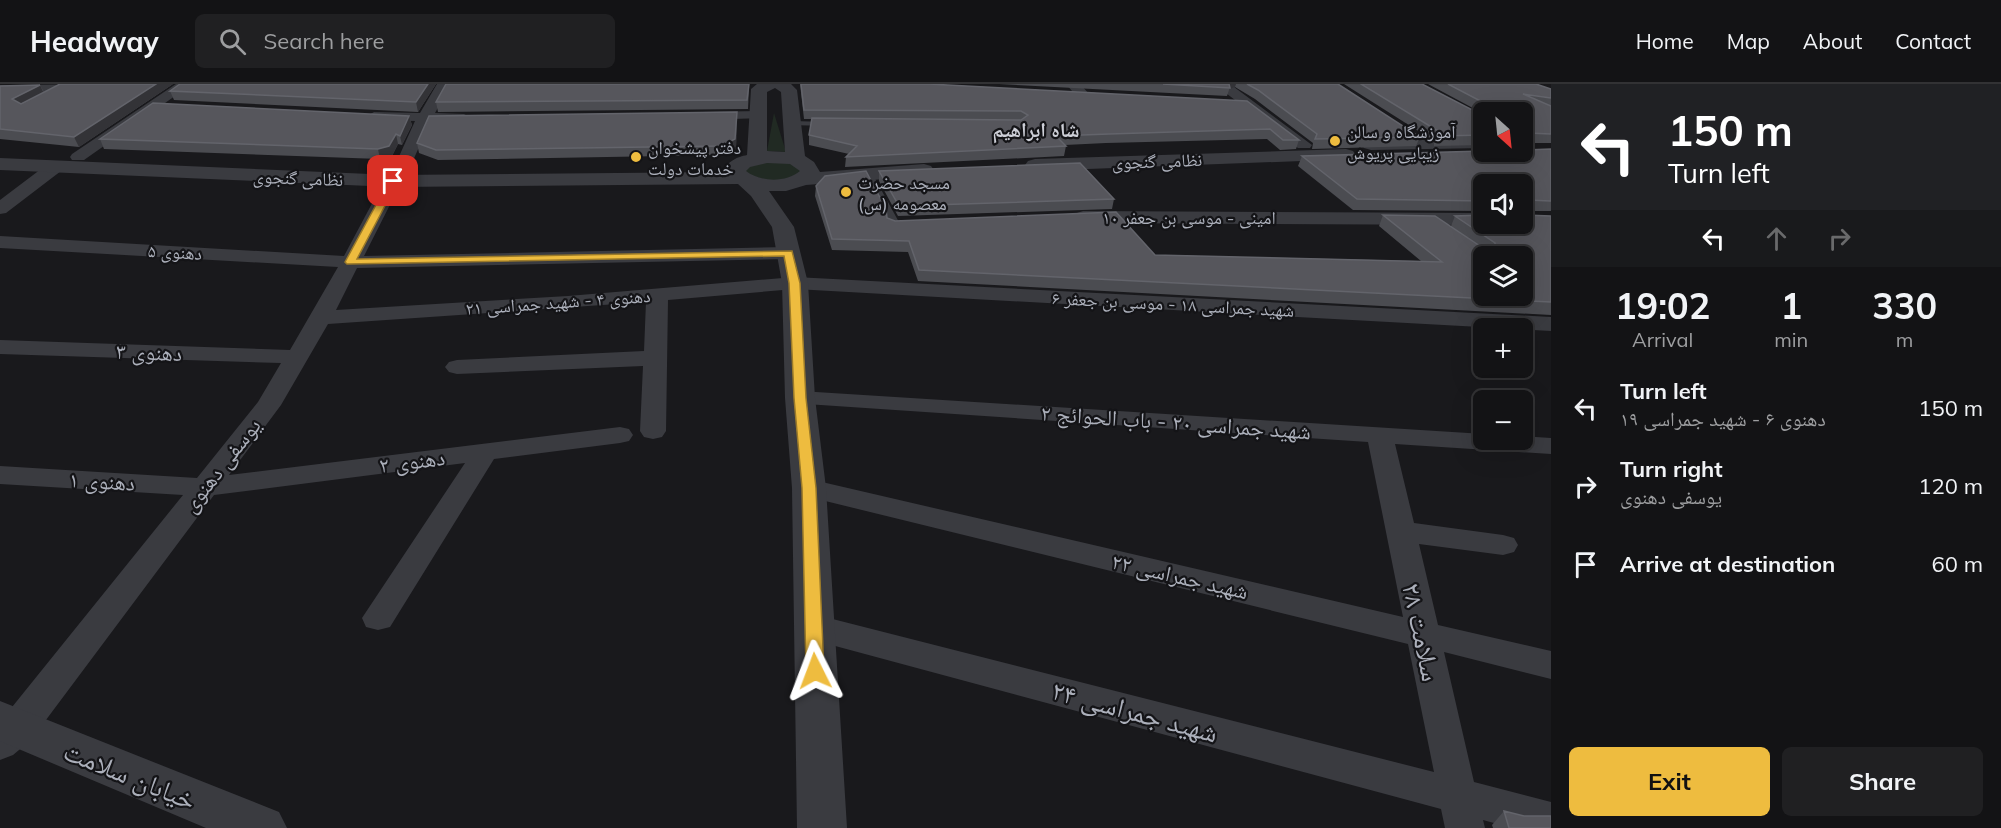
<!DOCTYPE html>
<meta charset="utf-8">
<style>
body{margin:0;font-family:Mulish,"Noto Naskh Arabic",sans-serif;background:#202022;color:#f1f3f6;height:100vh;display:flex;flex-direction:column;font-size:22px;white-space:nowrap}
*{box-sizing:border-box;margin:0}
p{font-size:20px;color:#9d9ea0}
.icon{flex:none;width:33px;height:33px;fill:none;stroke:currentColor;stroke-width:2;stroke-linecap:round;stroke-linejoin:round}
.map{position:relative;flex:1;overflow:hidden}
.sheet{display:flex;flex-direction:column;background:#131315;width:450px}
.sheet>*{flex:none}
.top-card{background:#202124;color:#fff;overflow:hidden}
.needle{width:39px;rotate:153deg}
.tools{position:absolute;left:1473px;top:18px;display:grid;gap:12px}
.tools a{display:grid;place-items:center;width:60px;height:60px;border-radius:9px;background:#131315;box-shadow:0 6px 24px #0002,0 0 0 2px #323234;font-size:30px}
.pin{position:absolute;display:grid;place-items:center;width:51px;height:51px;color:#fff;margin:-26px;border-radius:12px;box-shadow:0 3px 9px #0006}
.me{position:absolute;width:66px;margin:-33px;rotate:357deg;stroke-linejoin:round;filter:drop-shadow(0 0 4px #0008)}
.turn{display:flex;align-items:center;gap:21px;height:126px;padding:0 18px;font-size:27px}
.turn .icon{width:78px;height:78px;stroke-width:2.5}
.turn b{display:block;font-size:42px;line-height:51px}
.lanes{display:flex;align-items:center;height:57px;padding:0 18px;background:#0003;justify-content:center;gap:30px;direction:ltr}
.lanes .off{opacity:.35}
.eta{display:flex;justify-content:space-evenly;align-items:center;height:102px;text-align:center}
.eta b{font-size:36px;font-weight:700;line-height:42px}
.primary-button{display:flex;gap:12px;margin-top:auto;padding:12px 18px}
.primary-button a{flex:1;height:69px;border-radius:9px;background:#eebc3f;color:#111;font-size:24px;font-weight:700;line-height:69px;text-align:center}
.primary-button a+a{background:#202022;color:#f1f3f6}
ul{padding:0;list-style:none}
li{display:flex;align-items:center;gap:18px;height:78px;padding:0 18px}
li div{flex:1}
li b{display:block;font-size:22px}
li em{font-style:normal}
header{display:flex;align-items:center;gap:36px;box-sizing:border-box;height:84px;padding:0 30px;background:#131315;border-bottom:2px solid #323234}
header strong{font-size:28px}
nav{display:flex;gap:33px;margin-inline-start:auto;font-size:21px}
.search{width:420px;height:54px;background:#202022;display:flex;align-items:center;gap:15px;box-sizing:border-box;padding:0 21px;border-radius:9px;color:#9d9ea0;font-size:22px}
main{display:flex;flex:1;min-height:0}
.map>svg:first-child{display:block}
</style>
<header>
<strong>Headway</strong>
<div class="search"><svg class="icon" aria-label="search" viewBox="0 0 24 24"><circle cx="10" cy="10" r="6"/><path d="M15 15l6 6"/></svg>Search here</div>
<nav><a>Home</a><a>Map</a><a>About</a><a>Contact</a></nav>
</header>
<main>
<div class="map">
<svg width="1551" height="744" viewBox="0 0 1551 744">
<rect width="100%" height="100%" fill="#19191c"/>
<path fill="#212a23" d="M774,29l12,39 -19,-1z
M782,76l21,10c-15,17 -39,10 -58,4v-7z"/>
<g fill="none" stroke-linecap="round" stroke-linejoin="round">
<path fill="#3a3b40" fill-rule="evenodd" d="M792,37l37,1 4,2 -4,2 -40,-1 -1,-2z
M868,86l4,3 28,51 -2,2 -8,-2 -26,-51z"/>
<path fill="#3a3b40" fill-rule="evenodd" d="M139,0l-7,4 -132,5v-8z
M176,0h16l-108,76h-12l-2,-3 2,-3z
M437,0h14l-16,29 29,1 7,4 -7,4h-34l-22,50 -8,5 -6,-1 -2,-4 23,-51 -41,-1 -7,-4 7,-4 46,1z
M1066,0h14l10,11 -7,4 -5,-1z
M1214,0h16l82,61 -2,3h-12z
M759,27l7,4 -2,3 -63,2 -7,-4 7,-4z
M55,78l8,5 -2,4 -55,42 -6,1v-14l49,-37z
M393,92l6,1 3,4 -38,75 425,-9 7,2 3,4 -3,4 -7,2 -432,9 -21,42 232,-14 227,-19 756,40v14l-756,-42 -127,11 -2,131 -4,6 -9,2 -9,-2 -4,-6 3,-65 -186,8 -8,-2 -4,-5 4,-5 8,-2 187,-9 2,-49 -318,22 -47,81 -52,70 391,-48 9,2 4,6 -4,6 -9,2 -126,16 -104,168 -12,3 -12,-3 -4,-9 103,-155 -251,32 -183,245 -18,15 -13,5v-38l183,-227 -183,-11v-18l197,12 61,-76 23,-39 -281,-9v-14l290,10 48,-83 -338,-19v-12l344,20 40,-75 3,-4z
M1083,127l401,2v11h4l-4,1 -401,-2 -6,-2 -3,-4 3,-4z
M800,307l684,43v6h38v-4l29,2v16l-156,-10 19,79 89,12 11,3 4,7 -4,7 -11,3 -84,-11 19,81 113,26v28l-107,-27 30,130 77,20v26h-39l-29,-8 2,8h-40l-4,-19 -628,-169 -12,-4 -5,-9 5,-9 12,-4 621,158 -26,-128 -599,-147 -10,-3 -4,-6 4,-6 10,-3 594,138 -35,-175 -577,-39 -3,-5 3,-5z"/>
<path fill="#3a3b40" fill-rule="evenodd" d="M757,0h34l6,6 8,66 9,6 6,10 104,-8 7,2 3,4 -3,4 -7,2 -118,9 -20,6h-17l25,36 14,56 7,115 11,90 21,340h-50l-5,-340 -7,-90 -3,-115 -10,-56 -21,-31 -13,-12 -345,3 -393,-17v-12l393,17 332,-3c1,-11 13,-15 22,-17l4,-66zM775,4l6,4 4,60 -18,-1v-59zM767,79l23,1 10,7c-14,12 -40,11 -54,0l4,-4z
M1484,52v12l-113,2 -7,-2 -3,-4 3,-4 7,-2z
M1346,65l7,2 3,4 -3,4 -318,12 -7,-2 -3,-4 3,-4 7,-2z
M0,617l279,111 8,16h-81l-204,-86 -2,-1z"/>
</g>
<path fill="#4b4c51" d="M60,0h113l-94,63 -79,-8v-53l40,-1 4,7z
M180,0h256l-18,28 -244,-12 -4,-9z
M800,0h129l318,17 52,39 -3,9 -16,1 -13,-11 -161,4 -41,2 1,1 -2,10 -219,11 1,-10 3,-3 -40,-9v-10l3,-16h-8z
M999,0h339l82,53 -4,9 -104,3 1,-6 -58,-44 -20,-12 -6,3 -2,6z
M1344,0h78l62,32v29l-50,1v-5z
M1428,0h108l15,5v54h-28l-1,1v-32h-38v2z
M749,4l-1,21 -310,3 -2,-10z
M737,28l-1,37 -15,6 -283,5 -19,-7 -2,-10z
M409,32l3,9 -10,20 -4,-1 -6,12 -12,3 -276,-10 -4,-10z
M1551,65v62h-26l-2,4 28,1v99l-633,-34 -10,-29 -76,-2 -17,-54 1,-10 79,35 260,34 266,6 -42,-35 4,-11 68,11 4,-10 67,8 -38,-40v27l-131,-1 -55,-44 4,-10z
M879,87l235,28 -2,10 -214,7 -19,-35z
M1504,727l20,5 27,12h-58l-1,-3z"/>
<path fill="#333337" d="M156,0h17l-94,63 -5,-10z
M428,0h8l-18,28 -2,-10z
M1228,0h8l-1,3 -6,3 1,-2z
M40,1l4,9 -27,14 -5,-9z
M737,28l-1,37 -15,6v-9z
M409,32l3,9 -10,20 -2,-9z
M396,50l2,10 -6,12 -12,3 -2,-10z"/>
<path fill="#56565c" stroke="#63646b" stroke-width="1.5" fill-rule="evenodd" d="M60,0h96l-82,53 -74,-8v-43l40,-1 -28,14 9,5z
M180,0h248l-12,18 -246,-11z
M446,0h303l-2,16 -311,2z
M801,0h128l318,17 52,39h-16l-13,-11 -161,5 -53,2 10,10 -220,11 11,-11 -48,-11 3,-17 209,2 7,-5 -7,-4 -217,-1z
M1163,0h66l1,4z
M1247,0h91l82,53 -105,2 2,-5 -59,-44z
M1361,0h61l62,32v19l-46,1v-5z
M1448,0h88l15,5v9l-28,-4 28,12v28l-24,-1 -2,7h-3v-28h-31l-1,-6z
M153,19l256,13 -9,20 -4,-2 -7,12 -11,3 -278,-10z
M737,28l-2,27 -14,7 -285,4 -19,-7 12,-27z
M1551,65v52l-24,-1 -2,11 -3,1v-28h-38v17l-127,-2 -55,-43 182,-5 38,1v-2z
M1080,79l34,36 -215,7 -20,-35z
M866,87l20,38 1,9 8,3 221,-9 39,43 287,7 -59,-47 52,1 54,36 6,-6v-3l-40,-27 29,-1v9h38v-10l2,1 27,1v86l-632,-32 -10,-29 -77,-2 -16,-53 9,-10zM1484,172h38v40h-38z
M1504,727l20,5h27v12h-42z"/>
<path fill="#eebc3f" stroke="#9b7a29" stroke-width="1.5" d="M390,95l8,2 -41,78 435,-8 8,32 6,115 10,90 8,183 -3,5 -6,2 -6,-2 -3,-5 -4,-183 -8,-90 -5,-115 -5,-27 -437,8 -2,-2z"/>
<g fill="#eebc3f" stroke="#141417" stroke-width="2">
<circle cx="1335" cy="57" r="6"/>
<circle cx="636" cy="73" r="6"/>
<circle cx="846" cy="108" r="6"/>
</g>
<g text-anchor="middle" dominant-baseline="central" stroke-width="4.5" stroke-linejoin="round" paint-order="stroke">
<g font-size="18" fill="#acb0bb" stroke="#141417" text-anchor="start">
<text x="1347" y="47">آموزشگاه و سالن<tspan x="1347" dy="21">زیبایی پریوش</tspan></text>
<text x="648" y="63">دفتر پیشخوان<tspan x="648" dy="21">خدمات دولت</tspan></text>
<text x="858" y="98">مسجد حضرت<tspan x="858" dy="21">معصومه (س)</tspan></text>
</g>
<g font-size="18" fill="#acb0bb" stroke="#141417">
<text transform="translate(1157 77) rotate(-2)">نظامی گنجوی</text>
<text transform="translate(298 94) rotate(2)">نظامی گنجوی</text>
<text x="1189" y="133">امینی - موسی بن جعفر ۱۰</text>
<text transform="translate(175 168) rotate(3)">دهنوی ۵</text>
<text transform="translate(558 218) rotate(-4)">دهنوی ۴ - شهید جمراسی ۲۱</text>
<text transform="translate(1173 220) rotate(3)">شهید جمراسی ۱۸ - موسی بن جعفر ۶</text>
</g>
<g font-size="20" font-weight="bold" fill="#cdcfd7" stroke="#141417">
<text x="1036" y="45">شاه ابراهیم</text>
</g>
<g font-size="22" fill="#acb0bb" stroke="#141417">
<text transform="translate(149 268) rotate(2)">دهنوی ۳</text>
<text transform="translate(1176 338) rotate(4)">شهید جمراسی ۲۰ - باب الحوائج ۲</text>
<text transform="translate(412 377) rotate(-7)">دهنوی ۲</text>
<text transform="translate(221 381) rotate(-52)">یوسفی دهنوی</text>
<text transform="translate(102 397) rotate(3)">دهنوی ۱</text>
<text transform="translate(1180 492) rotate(13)">شهید جمراسی ۲۲</text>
</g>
<g font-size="27" fill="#acb0bb" stroke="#141417">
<text transform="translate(1422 548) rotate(78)">سلامت ۲۸</text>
<text transform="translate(1135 627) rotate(15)">شهید جمراسی ۲۴</text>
<text transform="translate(130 691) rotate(22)">خیابان سلامت</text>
</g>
</g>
</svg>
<div class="tools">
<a><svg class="needle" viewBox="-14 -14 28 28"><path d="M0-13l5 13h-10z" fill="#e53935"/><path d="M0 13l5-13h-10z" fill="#9d9ea0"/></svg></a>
<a><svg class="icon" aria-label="sound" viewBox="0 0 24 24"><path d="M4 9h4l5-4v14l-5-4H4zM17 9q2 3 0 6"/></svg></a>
<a><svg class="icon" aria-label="layers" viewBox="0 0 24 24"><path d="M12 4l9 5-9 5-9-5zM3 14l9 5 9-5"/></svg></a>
<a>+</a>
<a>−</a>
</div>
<div class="pin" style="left:393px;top:97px;background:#d93025"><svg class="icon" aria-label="arrive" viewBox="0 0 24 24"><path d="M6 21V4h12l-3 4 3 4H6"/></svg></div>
<svg class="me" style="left:815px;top:587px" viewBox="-20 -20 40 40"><path d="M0-17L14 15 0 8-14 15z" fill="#eebc3f" stroke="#fff" stroke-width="4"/></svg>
</div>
<section class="sheet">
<div class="top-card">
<div class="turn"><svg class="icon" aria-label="left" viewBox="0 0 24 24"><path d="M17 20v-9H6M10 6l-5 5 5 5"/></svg><div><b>150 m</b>Turn left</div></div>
<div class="lanes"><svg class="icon" aria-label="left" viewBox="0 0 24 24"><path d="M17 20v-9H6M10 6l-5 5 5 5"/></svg><svg class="icon off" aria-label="ahead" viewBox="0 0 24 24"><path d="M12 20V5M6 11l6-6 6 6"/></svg><svg class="icon off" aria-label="right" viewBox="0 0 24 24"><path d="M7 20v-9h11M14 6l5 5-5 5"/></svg></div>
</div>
<div class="eta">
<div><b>19:02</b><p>Arrival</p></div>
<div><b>1</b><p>min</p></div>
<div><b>330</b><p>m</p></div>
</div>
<ul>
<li><svg class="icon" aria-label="left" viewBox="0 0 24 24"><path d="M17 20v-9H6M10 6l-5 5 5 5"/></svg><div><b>Turn left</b><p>دهنوی ۶ - شهید جمراسی ۱۹</p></div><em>150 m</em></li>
<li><svg class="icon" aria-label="right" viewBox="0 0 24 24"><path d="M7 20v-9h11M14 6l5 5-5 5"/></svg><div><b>Turn right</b><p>یوسفی دهنوی</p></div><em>120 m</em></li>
<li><svg class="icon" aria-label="arrive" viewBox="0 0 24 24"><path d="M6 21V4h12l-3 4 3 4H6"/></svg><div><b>Arrive at destination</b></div><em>60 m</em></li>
</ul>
<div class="primary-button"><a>Exit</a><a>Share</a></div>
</section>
</main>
